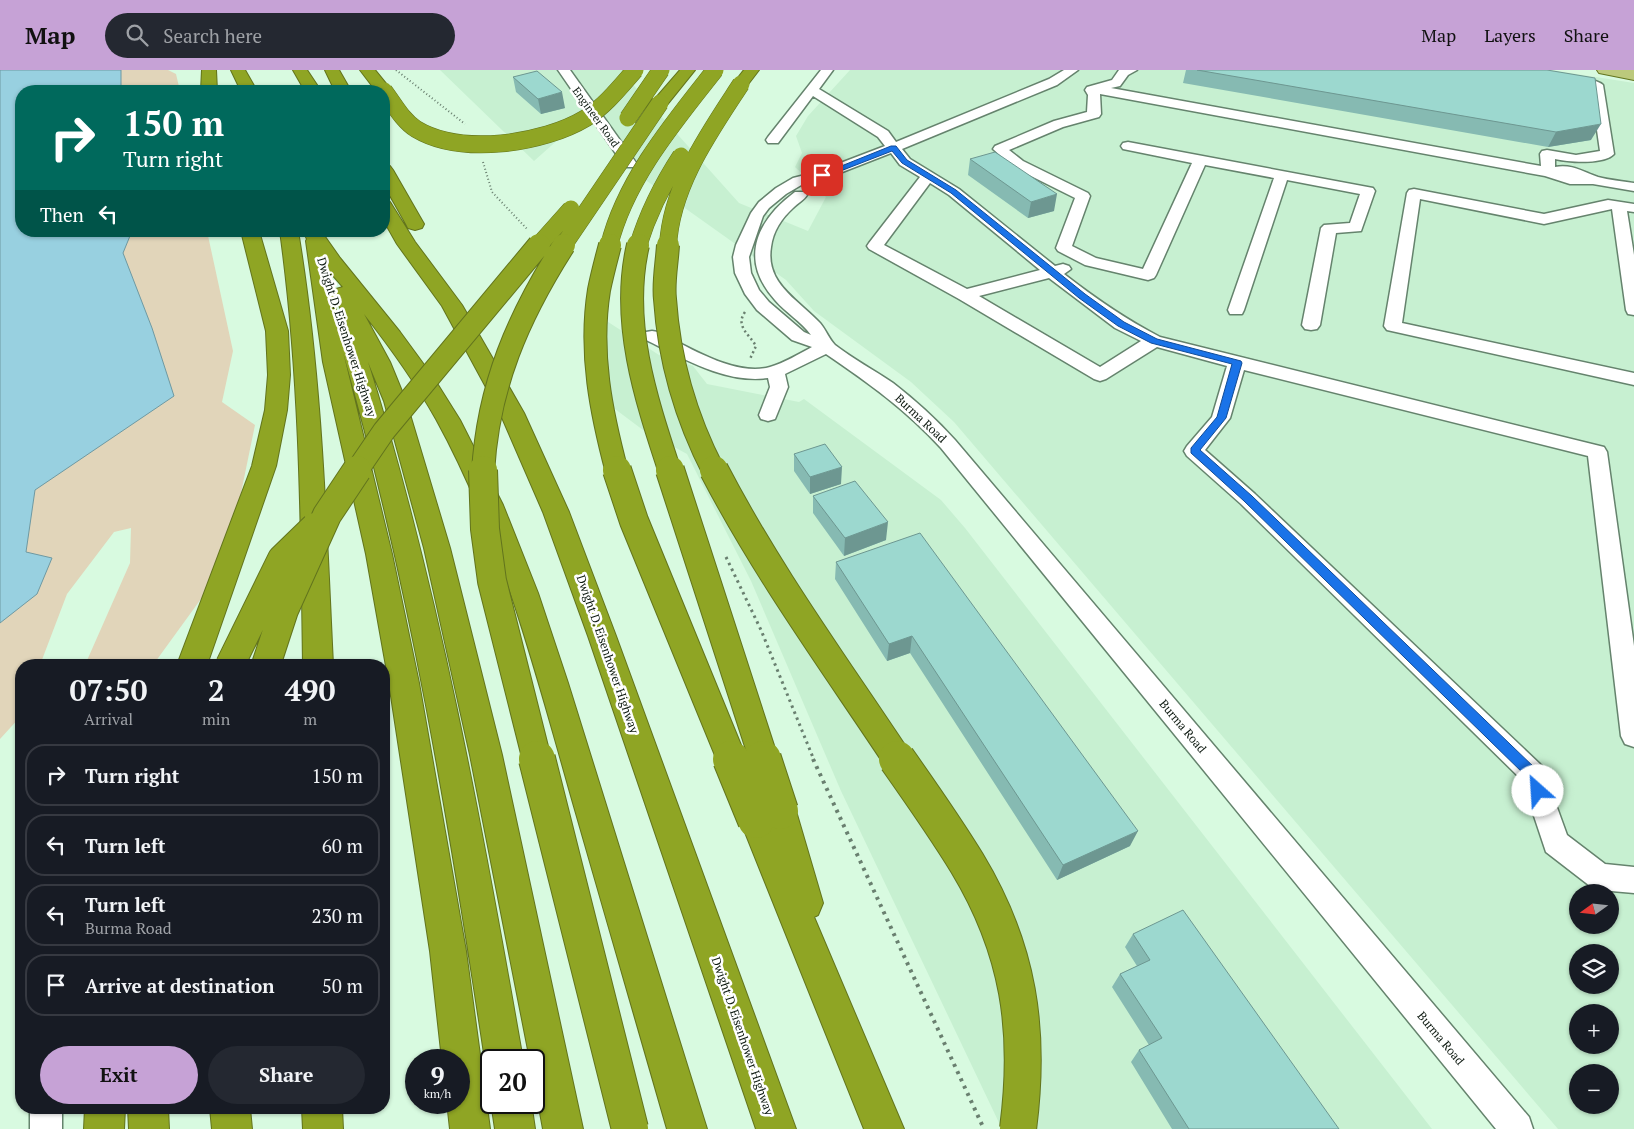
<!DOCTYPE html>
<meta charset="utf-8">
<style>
body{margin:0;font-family:"PT Serif",serif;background:#242831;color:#f1f3f6;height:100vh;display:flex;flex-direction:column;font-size:19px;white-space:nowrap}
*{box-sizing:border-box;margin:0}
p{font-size:16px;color:#9ea1a6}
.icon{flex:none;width:28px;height:28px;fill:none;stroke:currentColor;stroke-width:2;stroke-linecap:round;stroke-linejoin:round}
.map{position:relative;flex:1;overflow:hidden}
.details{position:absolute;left:15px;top:589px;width:375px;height:455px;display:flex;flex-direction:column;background:#171b24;border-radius:20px;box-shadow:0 1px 4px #0004}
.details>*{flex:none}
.top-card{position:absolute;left:15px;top:15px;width:375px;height:152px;border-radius:20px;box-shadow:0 1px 4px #0004;background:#00695c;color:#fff;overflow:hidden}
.needle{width:32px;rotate:255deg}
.buttons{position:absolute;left:1569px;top:814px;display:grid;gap:10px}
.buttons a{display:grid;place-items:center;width:50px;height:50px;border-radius:50%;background:#171b24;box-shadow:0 1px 4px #0004;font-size:25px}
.speed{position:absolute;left:405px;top:979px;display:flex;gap:10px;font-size:25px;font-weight:700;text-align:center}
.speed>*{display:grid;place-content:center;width:65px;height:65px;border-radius:50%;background:#171b24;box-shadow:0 1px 4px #0004;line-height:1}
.speed small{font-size:12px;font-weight:400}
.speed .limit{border:2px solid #111;border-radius:8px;background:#fff;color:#111}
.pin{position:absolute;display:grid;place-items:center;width:42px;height:42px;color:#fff;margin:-21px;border-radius:10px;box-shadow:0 2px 8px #0006}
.me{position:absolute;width:55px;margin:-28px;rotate:334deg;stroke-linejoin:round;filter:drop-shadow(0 0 4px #0008)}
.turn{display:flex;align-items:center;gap:18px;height:105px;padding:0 25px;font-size:22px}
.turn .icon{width:65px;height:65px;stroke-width:2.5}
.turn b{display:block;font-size:35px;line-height:42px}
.then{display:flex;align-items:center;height:48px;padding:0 25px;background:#0003;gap:10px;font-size:19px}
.eta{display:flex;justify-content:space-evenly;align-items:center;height:85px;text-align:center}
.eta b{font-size:30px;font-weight:800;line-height:35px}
.primary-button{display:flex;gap:10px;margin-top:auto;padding:10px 25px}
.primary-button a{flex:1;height:58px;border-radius:30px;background:#c6a2d6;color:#111;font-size:20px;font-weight:800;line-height:58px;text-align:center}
.primary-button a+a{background:#242831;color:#f1f3f6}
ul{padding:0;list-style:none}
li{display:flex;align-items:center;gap:15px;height:62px;margin:0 10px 8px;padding:0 15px;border:2px solid #363941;border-radius:20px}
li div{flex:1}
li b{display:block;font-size:19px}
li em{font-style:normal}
header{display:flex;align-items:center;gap:30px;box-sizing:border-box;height:70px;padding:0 25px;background:#c6a2d6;color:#111}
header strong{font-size:24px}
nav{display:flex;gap:28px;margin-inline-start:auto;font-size:18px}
.search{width:350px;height:45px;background:#242831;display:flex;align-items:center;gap:12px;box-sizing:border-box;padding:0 18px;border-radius:28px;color:#9ea1a6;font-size:19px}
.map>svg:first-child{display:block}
</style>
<header>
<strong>Map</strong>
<div class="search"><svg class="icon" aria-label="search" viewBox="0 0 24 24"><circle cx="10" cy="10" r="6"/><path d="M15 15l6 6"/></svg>Search here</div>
<nav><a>Map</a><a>Layers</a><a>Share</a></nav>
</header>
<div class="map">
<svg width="1634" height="1059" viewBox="0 0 1634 1059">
<rect width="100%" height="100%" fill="#d8fae0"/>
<path fill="#c7f0d1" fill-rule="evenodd" d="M440,0h196l-9,8 112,125 69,28 18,-34 -31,-30 7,-14 -6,-17 12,-20 42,-46h701l83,13v1046h-76l-604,-707 -43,-40 -97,-71 -28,-31 -156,-111 10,-4 -44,-59 -62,55zM1578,822h32v33h-32zM1578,882h32v33h-32zM1578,942h32v33h-32zM1578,1002h32v33h-32z
M602,248l57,37 34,11 14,18 92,18 5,-3 137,101 24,28 467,601h-430l-161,-338 -90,-210 -64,-127 -44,-24 -40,-30z"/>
<path fill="#e1d5ba" d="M0,0h168l8,4 4,17h-159v140h186l26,120 -11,51 33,23 -20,97 -29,70 -53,73h-68l45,-102 1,-35 -17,4 -47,62 -27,71h-19v51l-21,23z"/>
<path fill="#98d0e0" stroke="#6e99a2" d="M0,0h121v21h-100v140h111l-9,22 29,75 22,68 -139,94 -9,62 26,6 -15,36 -37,29z"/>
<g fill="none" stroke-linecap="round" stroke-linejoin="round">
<g stroke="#65836d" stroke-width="3">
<path id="minor" d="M558,0h12l67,94 -2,3h-10z
M821,0h12l-14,19 69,42 8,11 153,-63 15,-9h14l-21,15 -155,64 8,10 49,30 96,77 8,-2 6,2 2,3 -7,5c31,24 61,45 96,63l444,110 3,5 27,194v101l-9,-3 -4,-8 -33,-280 -344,-86 -14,48 -25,32 50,44 287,272 25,69 38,29 29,3v26l-34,-3 -10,-4 -44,-34 -24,-72 -281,-276 -54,-48 -3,-5 3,-5 25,-29 15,-51 -70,-19 -51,32 -6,2 -6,-2 -135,-80 -90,-50 -2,-3 2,-3 51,-66 -20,-12 -9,-12 -64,25 -24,6 -17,10 -17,14 -6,8 -14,41 2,16 8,17 10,12 35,30 7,3c-10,-14 -25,-22 -36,-35 -36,-40 -19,-79 20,-108h10l2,3c-3,5 -9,8 -14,13 -11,10 -20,23 -22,39 -6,37 28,53 49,76 6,7 9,16 15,22 18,14 39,25 58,38 22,17 43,36 62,57l574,677 4,12h-37l-555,-681c-36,-39 -71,-64 -115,-94l-41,20 3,13 -13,32 -7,2 -7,-2 -2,-4 11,-28 -2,-9c-43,6 -85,-20 -122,-38l-3,-4 3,-4 6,-1 6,1c31,15 77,45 112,35 14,-4 29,-13 42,-20l-20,-7 -35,-30 -12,-16 -10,-21 -2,-16 3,-12 15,-32 8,-11 17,-14 17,-10 24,-6 68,-26 -7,-9 -65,-41 -35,47h-10l-2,-3 2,-3zM930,113l19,12 91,75 -73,19 -83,-44zM1049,208l66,50 26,13 -41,26 -121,-71z
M1119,0h18l-9,5 -8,11 -9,2 430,78 -1,-12 2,-3 5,-1 29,5 24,-4 -9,-63 -26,-4 -6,-4c6,-6 38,-1 44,5l11,69c-10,11 -46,8 -59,5v8c18,-3 28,5 43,10 11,3 24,4 36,6v8l-41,-7h-23l-25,-8 -445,-82 1,20 -2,3 -36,10 -54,23 14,11 65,32 2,3 -18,50 24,12 47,11 49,-106 -69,-14 -2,-3 2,-3 5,-1 245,46 2,3 -14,40 -25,2 -16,92 -3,4 -6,1 -6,-1 -3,-4 19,-97 3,-3 26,-2 10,-29 -73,-14 -43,130 -2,4h-12l-2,-4 46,-132 -69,-13 -49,110 -2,3 -6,2 -63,-15 -27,-14 -2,-3 19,-50 -62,-31 -20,-18 2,-3 59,-25 33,-9 1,-17 -3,-5 2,-3 25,-7z
M1414,119l130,25 64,-14 26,4v8l-7,-1 7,44v60l-6,-1 -2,-4 -14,-101 -68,15 -124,-25 -18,124 232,50v12l-247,-55 -3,-4 23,-133 2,-3z
M30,1038h32v21h-32z"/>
</g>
<g stroke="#62741d" stroke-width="2">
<path id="major" d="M1597,0h37v10l-35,-7z"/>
</g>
<g stroke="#62741d" stroke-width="2">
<path id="highway" d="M202,0h14l1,21h-16z
M231,0h14l12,21h-16z
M293,0h14l14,21h-16z
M325,0h14l12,21h-16z
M360,0h15l17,21 -3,3 -5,2v-5h-8z
M680,0h15l-29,36h-12l-2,-3 2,-3z
M744,0h15l-13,17h-10l-3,-3z
M384,95l6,1 3,4 31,54 -2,4 -7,2 -7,-2 -2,-4 -22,-39z
M384,131l6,1 25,40 47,63 62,108 45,99 47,124 180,493h-40l-168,-493 -45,-124 -43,-99 -58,-107 -45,-62 -13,-23z
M241,161h18l29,100 2,44 -3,35 -11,56 -69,199h-30l75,-199 13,-56 3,-35 -2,-44z
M280,161h18c24,144 28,289 35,434h-30c-2,-145 -3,-290 -23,-434z
M303,161h18l19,27 60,74 33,45 27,43 43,85 35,88 30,90 139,446h-40c-31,-109 -63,-217 -94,-326 -37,-130 -71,-264 -137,-384 -21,-37 -46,-72 -72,-105l26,48 16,39 44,147 52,207 81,374h-40l-9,-49v-20h-4l-60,-305 -46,-207 -40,-147 -16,-39c71,228 114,463 155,698h-32v14l-6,-14c-36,-239 -75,-476 -142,-708l49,202 27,129 47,268 24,178h-40l-3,-27h12v-42h-17l-12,-109 -41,-268 -23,-129 -43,-192 -17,-121 1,-2zM329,201l14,16 -7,2 -3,4zM333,224l13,25 -8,2z
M780,726l12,5 4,10 27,92 -5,12 -4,2 90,212h-40l-124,-309 4,-10 12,-5 9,4 3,-8z
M491,1032h40l4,27h-40z
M85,1038h40l-1,21h-40z
M128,1038h40l1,21h-40z
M210,1038h40l2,21h-40z
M302,1038h40l1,21h-40z"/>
</g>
<path stroke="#697f6f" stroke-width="2" stroke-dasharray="1 2.5" stroke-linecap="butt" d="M396,0l69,54
M483,92l9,30 36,38"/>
<path stroke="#697f6f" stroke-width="2.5" stroke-dasharray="2 3" stroke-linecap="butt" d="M745,242c-10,14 4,22 11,34l-6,13"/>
<path stroke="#697f6f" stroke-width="3" stroke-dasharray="2.5 4" stroke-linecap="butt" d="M726,487l35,73 53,130"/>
<path stroke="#697f6f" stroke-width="4" stroke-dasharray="3 5" stroke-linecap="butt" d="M813,689l171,370"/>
<use href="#minor" fill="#fff" fill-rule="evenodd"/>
<use href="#major" fill="#bcc97c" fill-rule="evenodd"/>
<use href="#highway" fill="#8fa524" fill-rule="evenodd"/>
<g stroke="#62741d" stroke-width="18" stroke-linecap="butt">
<path id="highway-bridge-far3" d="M384,21c10,13 18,29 32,38 45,27 127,15 170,-11 19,-12 34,-31 49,-48
M628,48l33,-48
M538,176l33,-37
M563,176l97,-143
M609,176c16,-66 65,-124 106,-176
M638,176c10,-33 24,-61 43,-90
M668,176c3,-60 41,-113 73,-162"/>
</g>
<g stroke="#62741d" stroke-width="24" stroke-linecap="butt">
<path id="highway-bridge-far2" d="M610,175c-4,15 -8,30 -11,45 -10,62 2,122 18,182
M638,175c-18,77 8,154 32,227
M668,175c-1,18 -5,37 -3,54 4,60 21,119 49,173
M356,402l28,-41 155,-186
M483,402c5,-86 35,-155 81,-227"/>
</g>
<g stroke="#62741d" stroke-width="30" stroke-linecap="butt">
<path id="highway-bridge-far1" d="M483,400l2,59 7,52 45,179
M617,400l17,51 98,239
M670,400l94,290
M714,400c53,102 121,195 184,290
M230,595l52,-106 33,-32
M266,595l18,-55 43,-95 30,-45"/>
</g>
<g stroke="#62741d" stroke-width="38" stroke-linecap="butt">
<path id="highway-bridge" d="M537,689l93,370
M731,689l25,61
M763,689l17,52
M897,689c24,34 48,68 70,104 52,86 64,167 51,266"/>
</g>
<use href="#highway-bridge-far3" stroke="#8fa524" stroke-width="17"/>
<use href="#highway-bridge-far2" stroke="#8fa524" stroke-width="22"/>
<use href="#highway-bridge-far1" stroke="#8fa524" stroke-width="28"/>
<use href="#highway-bridge" stroke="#8fa524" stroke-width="36"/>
</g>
<path fill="#86bab2" d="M1186,0h361l44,70 -43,7 -365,-64z
M513,7l52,31 -24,6 -25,-22z
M970,89l84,52 -26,7 -60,-43z
M794,384l47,30 -31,10 -16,-23z
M813,426l73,44 -42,16 -31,-43z
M836,492l294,284 -73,34 -147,-227 -23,8 -52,-82z
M1133,864l206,195h-167l-41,-67 8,-12 10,-5 -37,-58 8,-13 17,-8 -12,-19z"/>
<path fill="#6d9791" d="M562,22l3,16 -24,6 -3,-15z
M1601,54l-10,16 -43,7 8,-15z
M1057,124l-3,17 -26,7 3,-16z
M842,397l-1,17 -31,10v-17z
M888,452l-2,18 -42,16 1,-18z
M912,566l-2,17 -23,8 2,-17z
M1138,761l-8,15 -73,34 6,-15z"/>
<path fill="#9cd8cf" stroke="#6d9791" d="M1197,0h350l48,8 6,46 -45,8z
M537,1l25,21 -24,7 -25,-22z
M995,82l62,42 -26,8 -61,-43z
M825,374l17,23 -32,10 -16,-23z
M855,411l33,41 -43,16 -32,-42z
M920,463l218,298 -75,34 -151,-229 -23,8 -53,-82z
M1183,840l156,219h-150l-50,-79 23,-12 -42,-64 30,-14 -17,-26z"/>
<path fill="#1a73e8" stroke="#114b97" d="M891,76h5l11,14 49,30 129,104 39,28 33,17 84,22 1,2 -16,55 -26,32 52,46 285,274 8,21 -2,4 -5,2 -4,-2 -7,-18 -283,-276 -53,-48v-5l26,-31 15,-53 -81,-21 -33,-17 -39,-28 -128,-105 -49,-30 -10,-12 -67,26 -6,-2z"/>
<g text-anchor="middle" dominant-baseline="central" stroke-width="5" stroke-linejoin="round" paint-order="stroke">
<g font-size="11" fill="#0d1910" stroke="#fff">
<text transform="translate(596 47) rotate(54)">Engineer Road</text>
</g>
<g font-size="12" fill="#0d1910" stroke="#fff">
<text transform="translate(347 267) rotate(72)">Dwight D. Eisenhower Highway</text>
<text transform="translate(921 348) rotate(43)">Burma Road</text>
<text transform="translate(608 584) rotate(71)">Dwight D. Eisenhower Highway</text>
<text transform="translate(1183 656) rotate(50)">Burma Road</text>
<text transform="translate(743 966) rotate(71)">Dwight D. Eisenhower Highway</text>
<text transform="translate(1441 968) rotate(50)">Burma Road</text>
</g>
</g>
</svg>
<div class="buttons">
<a><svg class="needle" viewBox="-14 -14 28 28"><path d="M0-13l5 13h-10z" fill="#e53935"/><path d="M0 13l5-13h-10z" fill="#9ea1a6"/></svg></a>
<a><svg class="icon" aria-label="layers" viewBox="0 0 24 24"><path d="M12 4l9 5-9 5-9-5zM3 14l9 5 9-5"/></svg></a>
<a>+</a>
<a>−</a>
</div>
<div class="speed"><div>9<small>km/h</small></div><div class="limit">20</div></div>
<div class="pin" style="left:822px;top:105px;background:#d93025"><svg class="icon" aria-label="arrive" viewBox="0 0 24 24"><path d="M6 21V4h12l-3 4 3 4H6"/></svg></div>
<svg class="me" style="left:1538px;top:721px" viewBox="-20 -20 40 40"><circle r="19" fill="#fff"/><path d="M0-13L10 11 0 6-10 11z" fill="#1a73e8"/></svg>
<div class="top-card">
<div class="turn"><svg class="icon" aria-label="right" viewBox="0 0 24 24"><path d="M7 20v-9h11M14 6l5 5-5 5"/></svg><div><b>150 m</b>Turn right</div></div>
<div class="then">Then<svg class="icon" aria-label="left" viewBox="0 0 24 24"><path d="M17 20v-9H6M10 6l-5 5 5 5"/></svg></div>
</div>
<section class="details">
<div class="eta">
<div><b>07:50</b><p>Arrival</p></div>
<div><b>2</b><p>min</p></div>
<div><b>490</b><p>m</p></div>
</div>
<ul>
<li><svg class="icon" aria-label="right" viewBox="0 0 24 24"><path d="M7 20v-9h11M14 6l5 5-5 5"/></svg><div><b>Turn right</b></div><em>150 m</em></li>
<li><svg class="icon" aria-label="left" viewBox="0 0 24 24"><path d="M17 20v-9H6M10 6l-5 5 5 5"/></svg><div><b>Turn left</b></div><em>60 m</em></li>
<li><svg class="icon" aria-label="left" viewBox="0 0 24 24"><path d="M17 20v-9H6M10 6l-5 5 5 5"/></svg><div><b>Turn left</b><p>Burma Road</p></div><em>230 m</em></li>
<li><svg class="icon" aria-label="arrive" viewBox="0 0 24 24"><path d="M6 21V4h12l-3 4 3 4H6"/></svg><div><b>Arrive at destination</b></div><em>50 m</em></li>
</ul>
<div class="primary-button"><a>Exit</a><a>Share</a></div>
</section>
</div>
